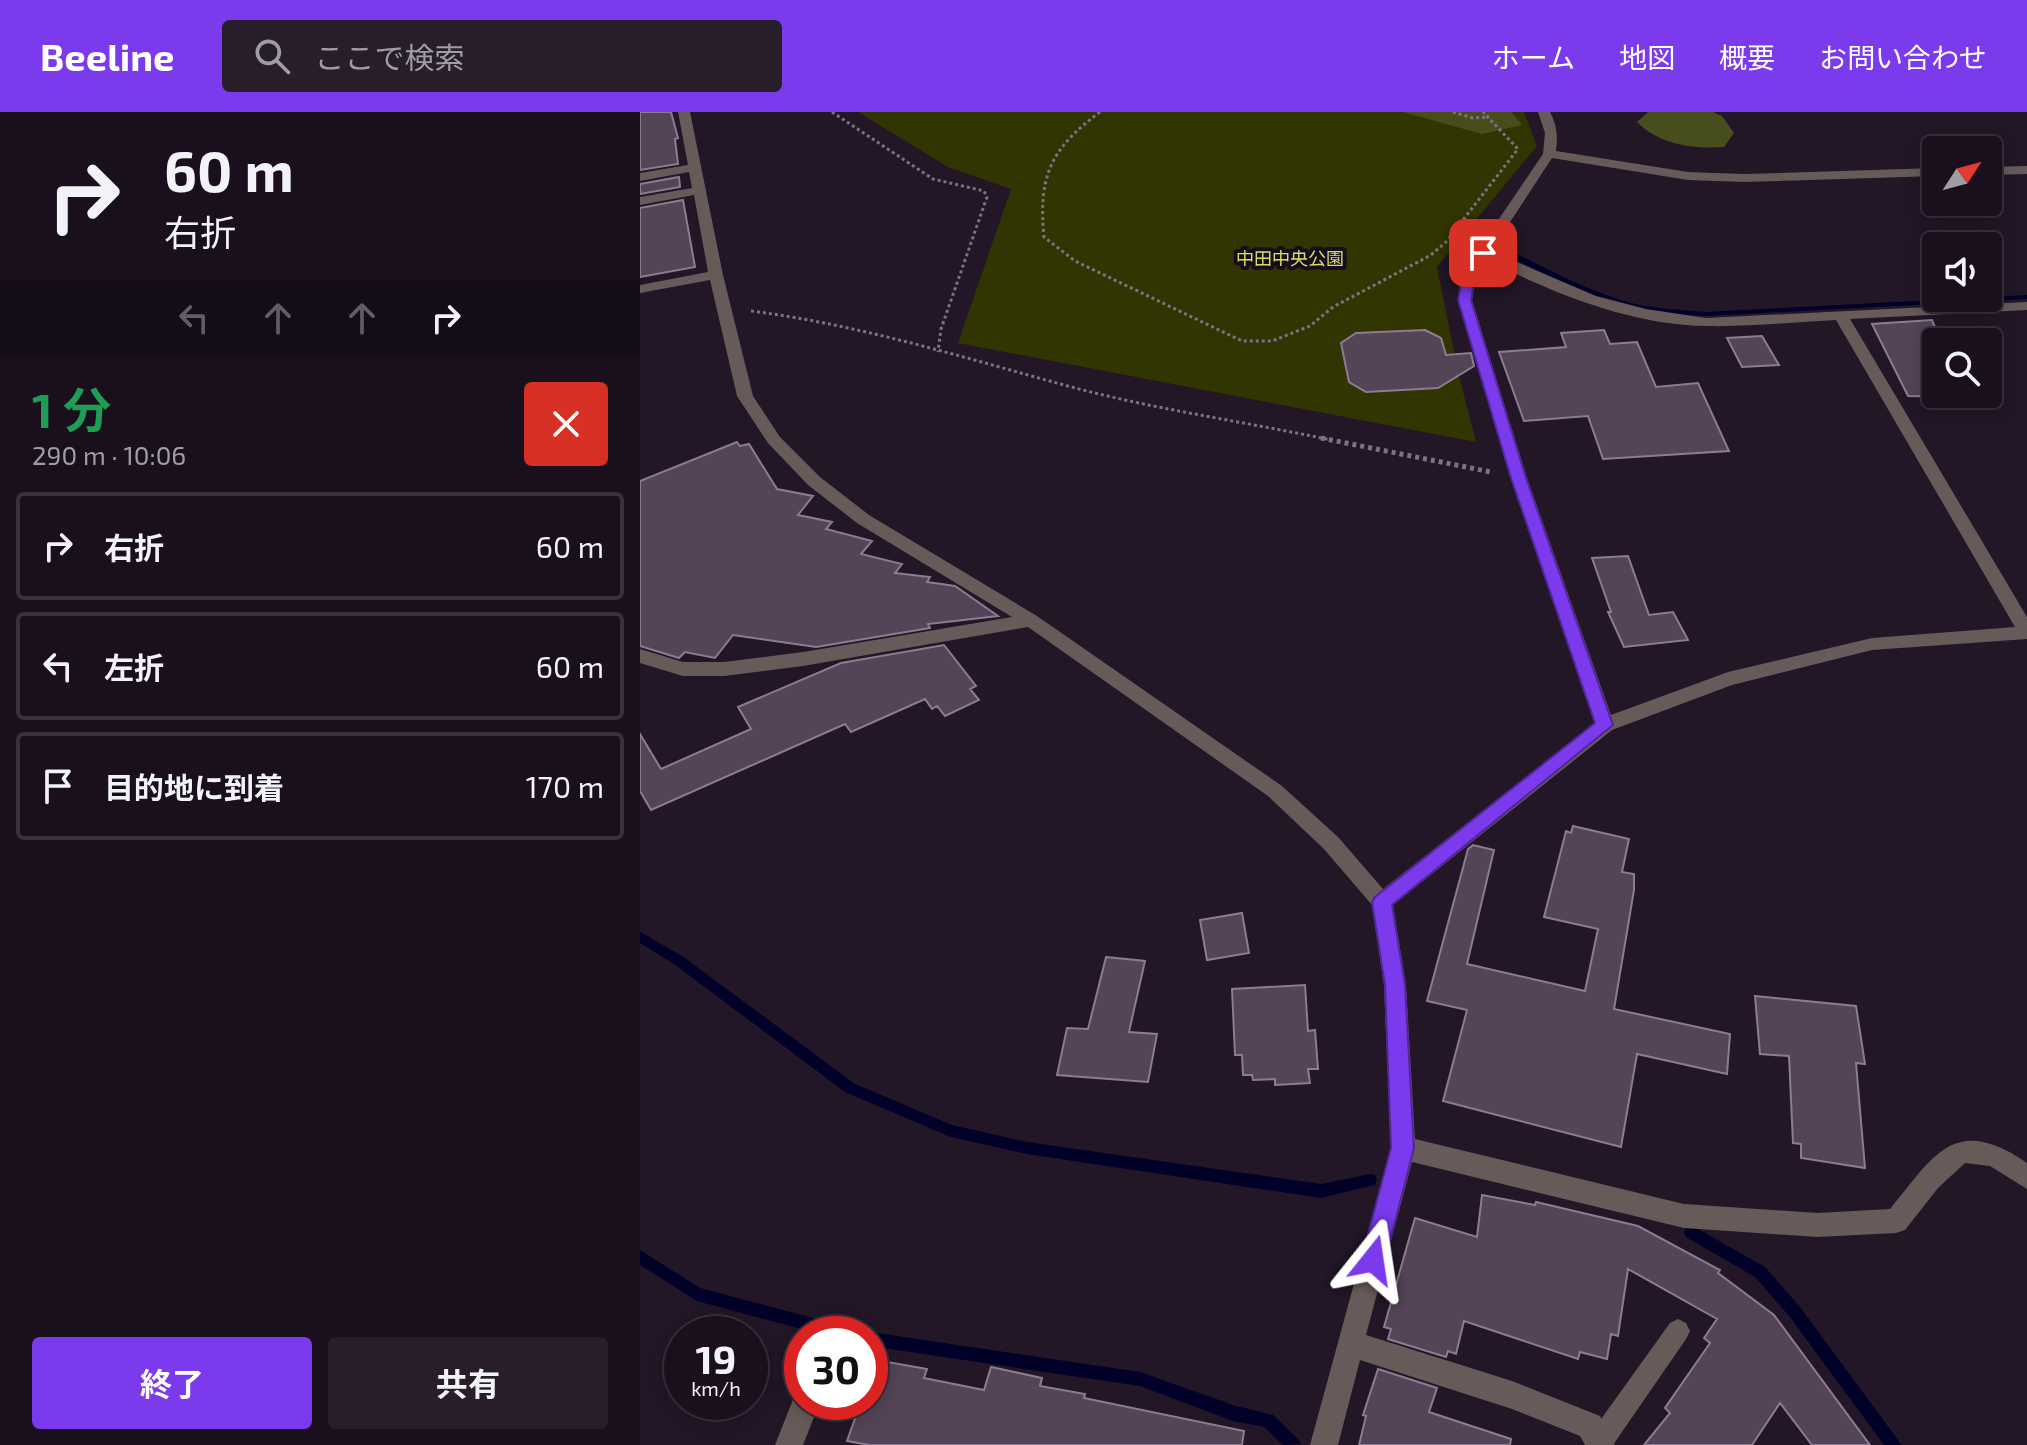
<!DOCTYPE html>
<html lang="ja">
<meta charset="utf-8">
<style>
body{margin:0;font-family:"Exo 2","Noto Sans JP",sans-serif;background:#271e2a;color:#f1f3f6;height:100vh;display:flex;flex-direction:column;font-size:30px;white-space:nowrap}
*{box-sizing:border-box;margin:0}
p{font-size:26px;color:#9f9da4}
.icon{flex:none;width:44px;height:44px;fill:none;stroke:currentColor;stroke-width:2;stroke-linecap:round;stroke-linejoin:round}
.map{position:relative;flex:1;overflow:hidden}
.drawer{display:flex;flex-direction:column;background:#1a101d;width:640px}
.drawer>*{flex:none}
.hud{background:#1a101d;color:#f1f3f6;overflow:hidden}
.needle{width:52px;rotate:54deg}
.buttons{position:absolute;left:1282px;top:24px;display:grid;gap:16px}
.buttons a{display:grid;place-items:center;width:80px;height:80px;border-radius:8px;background:#1a101d;box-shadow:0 4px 20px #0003,0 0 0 2px #38303b;font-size:40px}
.speed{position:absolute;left:24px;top:1204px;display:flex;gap:16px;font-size:40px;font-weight:700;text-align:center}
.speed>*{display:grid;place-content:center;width:104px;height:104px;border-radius:50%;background:#1a101d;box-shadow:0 4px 20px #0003,0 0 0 2px #38303b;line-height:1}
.speed small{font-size:20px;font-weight:400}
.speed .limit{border:12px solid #d22;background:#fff;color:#111}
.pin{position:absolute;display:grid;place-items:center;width:68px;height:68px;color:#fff;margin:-34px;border-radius:16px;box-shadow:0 4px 12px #0006}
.me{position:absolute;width:88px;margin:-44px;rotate:15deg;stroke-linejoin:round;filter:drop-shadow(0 0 6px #0008)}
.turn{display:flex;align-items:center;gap:28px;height:168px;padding:0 32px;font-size:36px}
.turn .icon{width:104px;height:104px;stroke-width:2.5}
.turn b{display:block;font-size:56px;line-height:68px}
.lanes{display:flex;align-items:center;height:76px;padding:0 32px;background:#0003;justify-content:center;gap:40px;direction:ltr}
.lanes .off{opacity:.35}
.round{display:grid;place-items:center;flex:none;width:84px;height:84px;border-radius:8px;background:#271e2a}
.head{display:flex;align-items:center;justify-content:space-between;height:136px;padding:0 32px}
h1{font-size:48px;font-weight:700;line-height:60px;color:#1e9e55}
.action{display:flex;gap:16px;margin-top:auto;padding:16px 32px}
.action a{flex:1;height:92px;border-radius:8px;background:#7c3aed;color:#fff;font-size:32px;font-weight:700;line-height:92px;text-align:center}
.action a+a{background:#271e2a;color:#f1f3f6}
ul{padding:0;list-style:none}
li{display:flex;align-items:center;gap:24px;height:108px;margin:0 16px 12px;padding:0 16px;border:4px solid #38303b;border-radius:8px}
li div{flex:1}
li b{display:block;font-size:30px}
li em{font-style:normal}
header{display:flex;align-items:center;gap:48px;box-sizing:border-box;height:112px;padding:0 40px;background:#7c3aed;color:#fff}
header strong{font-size:38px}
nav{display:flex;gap:44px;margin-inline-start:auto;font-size:28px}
.search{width:560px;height:72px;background:#271e2a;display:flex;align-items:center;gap:20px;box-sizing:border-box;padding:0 28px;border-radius:8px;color:#9f9da4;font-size:30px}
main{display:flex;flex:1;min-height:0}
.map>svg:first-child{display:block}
</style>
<header>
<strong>Beeline</strong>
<div class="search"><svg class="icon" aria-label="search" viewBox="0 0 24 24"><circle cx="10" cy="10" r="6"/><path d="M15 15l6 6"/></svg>ここで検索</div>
<nav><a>ホーム</a><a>地図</a><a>概要</a><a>お問い合わせ</a></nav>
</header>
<main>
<section class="drawer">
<div class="hud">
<div class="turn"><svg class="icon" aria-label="right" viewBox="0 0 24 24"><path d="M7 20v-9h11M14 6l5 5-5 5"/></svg><div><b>60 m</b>右折</div></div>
<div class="lanes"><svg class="icon off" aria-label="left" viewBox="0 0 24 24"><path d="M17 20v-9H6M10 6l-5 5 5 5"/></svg><svg class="icon off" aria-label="ahead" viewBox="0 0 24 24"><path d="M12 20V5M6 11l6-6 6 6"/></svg><svg class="icon off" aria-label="ahead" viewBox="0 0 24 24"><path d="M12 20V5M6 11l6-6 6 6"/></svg><svg class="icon" aria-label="right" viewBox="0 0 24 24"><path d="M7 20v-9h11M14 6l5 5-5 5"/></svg></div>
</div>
<div class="head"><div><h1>1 分</h1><p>290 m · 10:06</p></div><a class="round" style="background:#d93025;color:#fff"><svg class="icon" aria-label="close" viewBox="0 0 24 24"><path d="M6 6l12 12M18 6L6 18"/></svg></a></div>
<ul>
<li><svg class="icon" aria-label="right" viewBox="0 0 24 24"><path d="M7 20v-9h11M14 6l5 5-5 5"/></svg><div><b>右折</b></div><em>60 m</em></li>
<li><svg class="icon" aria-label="left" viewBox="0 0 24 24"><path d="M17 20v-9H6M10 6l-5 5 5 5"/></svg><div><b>左折</b></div><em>60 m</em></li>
<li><svg class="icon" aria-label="arrive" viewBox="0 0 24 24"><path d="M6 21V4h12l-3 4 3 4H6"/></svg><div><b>目的地に到着</b></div><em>170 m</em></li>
</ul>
<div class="action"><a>終了</a><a>共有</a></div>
</section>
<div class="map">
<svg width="1387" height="1333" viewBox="0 0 1387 1333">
<rect width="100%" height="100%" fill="#221627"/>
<path fill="#313501" d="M218,0h666l13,34 -100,121 21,105 18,70 -518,-99 53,-154 -63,-22z"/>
<path fill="#484d1c" d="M763,0h108l11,13 -40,9z
M1008,0h65l9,4 12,17 -10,14c-32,2 -64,-2 -87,-25z"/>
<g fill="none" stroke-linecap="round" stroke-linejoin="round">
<path fill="#000028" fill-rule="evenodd" d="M859,136h6c41,20 82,43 126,55 25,6 50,7 75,9l321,-17v4l-321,17c-25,-1 -50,-3 -74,-8 -47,-12 -89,-36 -133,-56z
M0,820l42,24 173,128 97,41 75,17 294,42 49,-10 5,1 2,5 -2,5 -5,1 -49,12 -294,-44 -76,-17 -106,-45 -171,-128 -34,-21z
M1051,1113l74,42 35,40 98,133 3,5h-17l-94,-128 -35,-40 -69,-40 -2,-5 2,-5z
M0,1138l60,38 147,39 5,2 2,5h-34l-123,-33 -57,-36z
M230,1220l270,40 93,33 40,10 25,24 3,5 -18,1 -19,-18 -31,-6 -93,-35 -270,-40v-12h-5z"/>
</g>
<path fill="#534457" stroke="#8d7c91" stroke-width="2" d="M0,0h31l7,26 -3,1 3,25 -38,6z
M39,65l1,10 -40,7v-10z
M43,88l12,67 -55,10v-69z
M1292,208l9,22h-5v52h19l1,3 -48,-1 -36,-72z
M785,218l16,8 5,17 25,-2 3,13 -36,22 -72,4 -17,-10 -8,-39 15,-10z
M964,218l6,14 27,-2 19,45 42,-4 31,68 -126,8 -15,-43 -64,5 -25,-69 67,-5 -5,-14z
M1122,224l17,29 -37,2 -15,-29z
M97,330l3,4 9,-2 28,45 36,7 -15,19 34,7 -6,7 46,12 -11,13 41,10 -7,9 35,4 -3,5 28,4 43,30 -70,8 2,4 -114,19 -83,-12 -18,23 -30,-6 -6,6 -39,-12v-165z
M988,444l21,59 24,-3 15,28 -64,7 -16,-35h3l-19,-54z
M304,533l32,41 -6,3 9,11 -34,16 -8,-10 -5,3 -7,-10 -74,33 -6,-8 -194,86 -11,-19v-57l21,35 90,-40 -13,-22 103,-44z
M933,714l56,13 -7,33 12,2v16l-20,119 116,25 -3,40 -90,-20 -16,93 -178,-46 24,-91 -40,-9 41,-152 5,-4 21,5 -27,114 118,27 13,-62 -54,-12 22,-86 5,2z
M602,801l7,40 -42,7 -7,-40z
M466,845l39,4 -16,71 28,2 -9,48 -91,-7 10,-47 21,1z
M665,873l3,46 7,-1 3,39h-10l2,14 -35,2v-6l-22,1 -1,-5h-9l-1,-20h-7l-3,-66z
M1115,884l101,10 9,58 -9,-1 9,105 -64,-10v-14l-8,-1 -4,-87 -29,-2z
M842,1083l53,10 1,-3 102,24 82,44 -2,3 56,42 96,130h-58l-32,-42 -28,42h-108l26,-32 -5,-5 45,-65 -6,-5 13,-19 -89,-50 -10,67 -7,-2 -4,25 -27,-7 -2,7 -114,-38 -8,33 -8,-3 -2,6 -58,-18 3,-10 -7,-2 31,-109 62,19z
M236,1248l51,9 -3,9 60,12 7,-23 51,11 -2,8 45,8 -1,4 160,33 -2,14h-373l-22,-4 14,-39h9v-25z
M738,1257l59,19 -8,24 82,27 -1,6h-151l7,-29 -3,-1z"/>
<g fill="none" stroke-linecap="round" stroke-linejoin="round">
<path stroke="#7c7281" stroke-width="3" stroke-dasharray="3 3" stroke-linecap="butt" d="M192,0l101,67 51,12 3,6 -46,132 -3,23
M460,0c-49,36 -62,64 -56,125l31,24 167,80h30l38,-15 23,-19 98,-52 15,-13 72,-93 -35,-37
M813,0l20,6 16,-1
M111,199c111,14 217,48 324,77 84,22 171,34 256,52"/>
<path stroke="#7c7281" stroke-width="5" stroke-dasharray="4 4" stroke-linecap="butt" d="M681,326l170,34"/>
<path fill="#675b59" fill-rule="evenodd" d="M1038,1207l8,4 4,8 -4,8 -73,106h-24l2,-12 79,-110z"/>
<path fill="#675b59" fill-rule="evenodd" d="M38,0h12l33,163 30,121 27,41 40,40 49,38 168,101 245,170 56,51 45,52 212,-166 -84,-245 -53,-178 5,-28 80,-118 2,-21 -7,-21h12c7,13 8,25 6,39l132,21 56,2 192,-6v8l-192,6 -56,-2 -136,-22 -61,93 105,45 50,13 60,9 321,-16v8l-177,9 177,298v22l-155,11 -140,35 -120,45 -219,175 13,80 9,154 269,65 133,9 73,-4c45,-55 65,-95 137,-46v26l-37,-23 -25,-3 -27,25 -33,42 -9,3 -79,4 -133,-9 -272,-66 -46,173 146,46 88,35 15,29h-30l-5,-9 -68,-27 -152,-49 -22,85h-28l81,-297 -7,-163 -12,-80 -48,-56 -56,-53 -240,-169 -225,39 -79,10h-41l-43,-13v-14l43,13h41l79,-10 209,-35 -155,-94 -49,-38 -40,-42 -31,-47 -27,-116 -70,13v-8l68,-13 -14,-77 -54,10v-8l52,-9 -3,-16 -49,9v-8l48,-8zM845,147c68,34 145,66 222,67 43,1 86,-4 129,-6l179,307 -143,11 -144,34 -117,43 -84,-237 -55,-178 5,-28z
M1387,54v8l-39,1v-8z
M162,1278v12h18l-17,43h-28l21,-53z"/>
</g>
<path fill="#7c3aed" stroke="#51269a" stroke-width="2" d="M839,138l10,3 -13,19 -5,28 55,178 87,247 -221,180 13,80 9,163 -29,112 -4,8 -8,4 -8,-4 -4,-8 30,-112 -6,-163 -13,-83 3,-5 220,-174 -84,-245 -53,-178 5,-28z"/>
<g text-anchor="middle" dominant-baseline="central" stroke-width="8" stroke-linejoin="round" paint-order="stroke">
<g font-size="18" fill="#d2df62" stroke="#180d1d">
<text x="650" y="146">中田中央公園</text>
</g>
</g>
</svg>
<div class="buttons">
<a><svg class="needle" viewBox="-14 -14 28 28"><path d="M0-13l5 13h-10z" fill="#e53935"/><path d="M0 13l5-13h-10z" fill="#9f9da4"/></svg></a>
<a><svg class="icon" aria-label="sound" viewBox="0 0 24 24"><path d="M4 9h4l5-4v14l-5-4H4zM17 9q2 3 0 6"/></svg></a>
<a><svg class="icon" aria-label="search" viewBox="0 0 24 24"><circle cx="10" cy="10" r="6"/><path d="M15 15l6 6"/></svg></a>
</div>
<div class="speed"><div>19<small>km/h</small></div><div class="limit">30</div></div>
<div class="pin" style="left:843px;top:141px;background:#d93025"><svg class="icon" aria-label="arrive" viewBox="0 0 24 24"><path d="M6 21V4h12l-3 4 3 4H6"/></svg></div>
<svg class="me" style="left:733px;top:1148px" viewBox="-20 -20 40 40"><path d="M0-17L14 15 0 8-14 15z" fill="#7c3aed" stroke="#fff" stroke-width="4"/></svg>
</div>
</main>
